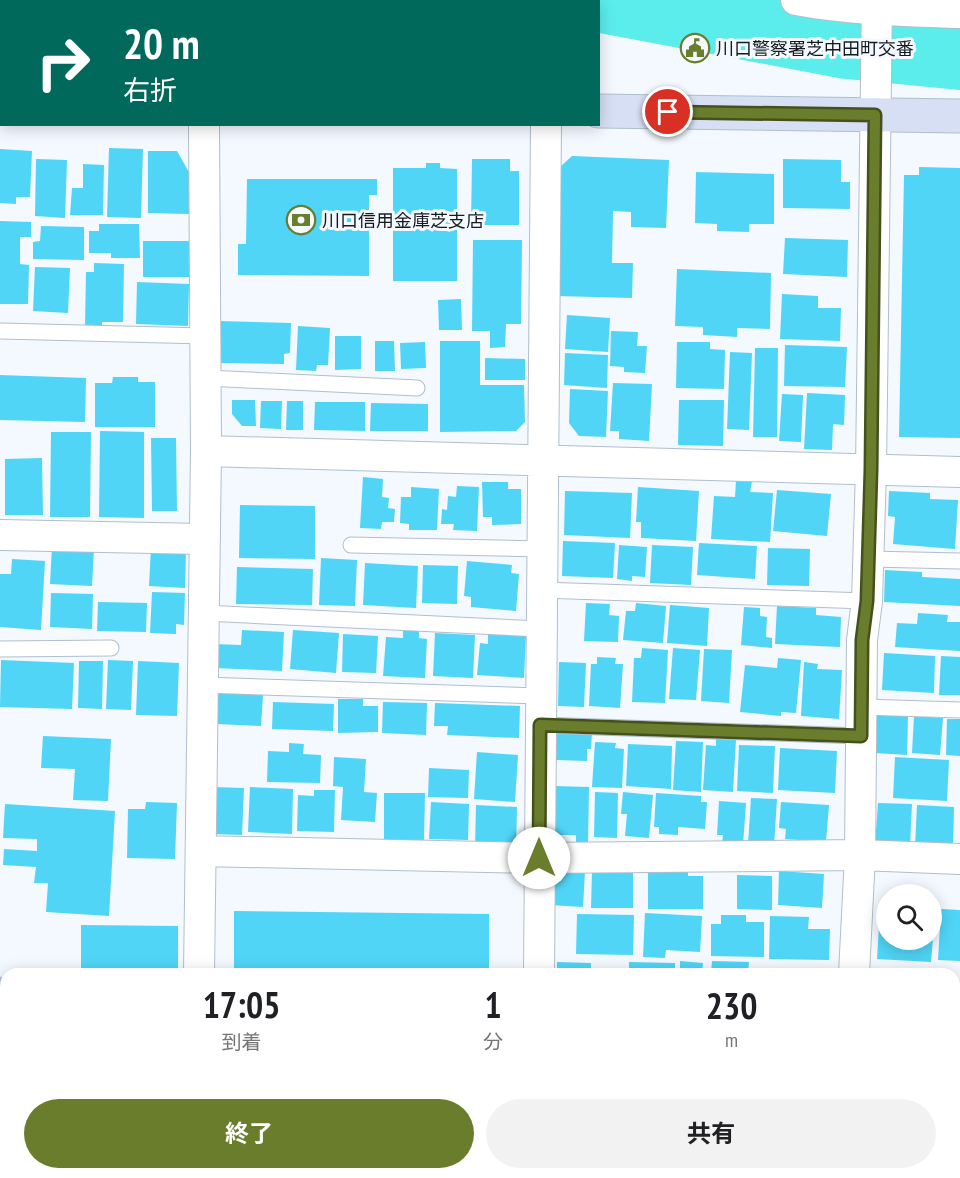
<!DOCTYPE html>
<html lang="ja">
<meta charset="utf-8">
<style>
body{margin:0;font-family:"PT Sans Narrow","Noto Sans JP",sans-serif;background:#f2f2f2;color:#202124;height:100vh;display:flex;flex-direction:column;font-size:22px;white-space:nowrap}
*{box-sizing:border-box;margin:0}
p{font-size:20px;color:#757577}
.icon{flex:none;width:33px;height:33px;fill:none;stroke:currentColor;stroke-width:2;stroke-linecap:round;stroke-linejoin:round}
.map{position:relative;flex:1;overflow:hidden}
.side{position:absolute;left:0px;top:968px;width:960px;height:212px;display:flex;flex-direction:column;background:#fff;border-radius:18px 18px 0 0;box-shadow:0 3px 15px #0003}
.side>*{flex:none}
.top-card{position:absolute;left:0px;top:0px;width:600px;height:126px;box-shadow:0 3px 15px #0003;background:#00695c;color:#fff;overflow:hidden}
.buttons{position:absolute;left:876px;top:884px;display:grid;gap:12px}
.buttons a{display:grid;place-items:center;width:66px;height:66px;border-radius:50%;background:#fff;box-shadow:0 3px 15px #0003;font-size:30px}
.pin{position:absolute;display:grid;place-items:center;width:51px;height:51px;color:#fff;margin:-26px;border:3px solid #fff;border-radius:50%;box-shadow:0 2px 6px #0007}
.me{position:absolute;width:66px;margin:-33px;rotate:0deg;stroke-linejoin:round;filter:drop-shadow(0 0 4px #0008)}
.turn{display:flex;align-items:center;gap:21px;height:126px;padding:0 24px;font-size:27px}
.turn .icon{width:78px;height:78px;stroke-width:2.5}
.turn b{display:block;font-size:42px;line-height:51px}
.eta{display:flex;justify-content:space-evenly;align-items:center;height:102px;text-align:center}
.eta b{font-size:36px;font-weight:700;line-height:42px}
.action{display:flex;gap:12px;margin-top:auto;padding:12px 24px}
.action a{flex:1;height:69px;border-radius:36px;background:#6a7d2c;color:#fff;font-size:24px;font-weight:700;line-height:69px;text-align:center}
.action a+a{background:#f2f2f2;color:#202124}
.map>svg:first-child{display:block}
</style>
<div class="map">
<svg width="960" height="1178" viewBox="0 0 960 1178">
<rect width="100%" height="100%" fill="#f3f9fe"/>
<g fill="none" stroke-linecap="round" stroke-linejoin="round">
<path stroke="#5bedeb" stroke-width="68" d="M608,0l239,45 113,11"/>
</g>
<path fill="#50d5f7" d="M109,148l34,1 -2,69 -34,-1z
M0,149l32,2 -2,46h-14v7l-16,-1z
M148,151h29l13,23v40l-42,-1z
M572,156l97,4 -3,68 -35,-1v-15l-18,-1 -1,52h21l-1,35 -75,-2 3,-129z
M36,159l31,1 -2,58 -30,-2z
M472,159h38v12h9v54h-48z
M783,159l58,1v22h9v27l-67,-1z
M426,163h14v5l17,1v112h-64v-113h33z
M83,164l21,1 -1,50h-33l2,-27h11z
M919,167l41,1v270l-61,-1 5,-262h15z
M696,172l78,2v50h-25v8l-32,-1v-7l-22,-1z
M247,179h130v16h-8v81l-131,-1v-31h8z
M0,221l31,1v15h-11v27l9,1 -1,39h-28z
M99,224h40l1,34h-29v-5h-22v-22h10z
M41,226l43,1v33l-51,-1v-17l7,-1z
M785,238l63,2 -1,37 -64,-3z
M473,240h49l-1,84h-15l-1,23 -15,1v-17h-18z
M143,241h47v36h-47z
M94,263l30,1 -1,58h-21v4h-17l1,-54h8z
M35,267l35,1 -2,45 -35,-2z
M677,269l94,4 -1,56 -33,-1v9l-34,-2v-8l-28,-1z
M137,282l52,2 -1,42 -52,-2z
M782,294l36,2v12h23l-1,33 -60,-2z
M461,299l1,31h-23l-1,-30z
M567,315l43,3 -2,34 -43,-3z
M218,321l73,2 -1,30 -6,1v10l-67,-1z
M298,326l32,2 -2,37h-11l-1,6 -20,-1z
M611,331l27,1 -1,14h10l-2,27 -21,-1v-5l-14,-1z
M335,336h26v33l-26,1z
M375,341h19l1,30h-20z
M440,341h40v44h44l1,37 -9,9 -76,1z
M425,342l1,26 -25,1 -1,-26z
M677,342h33v7l15,1 -1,39 -48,-1z
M785,345l62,2 -2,40 -61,-1z
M755,348h23l-1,89h-24z
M730,352l22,1 -3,77 -22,-1z
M565,353l43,2 -1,33 -43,-3z
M485,358l40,1v21h-40z
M0,375l86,3 -1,44 -85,-2z
M113,377h25v5h17v45h-60v-44h17z
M613,383l39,1 -3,57 -30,-2v-8h-9z
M570,389l38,2 -2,46 -27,-1 -10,-13z
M807,393l38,2 -1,30 -11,-1 -1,26 -28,-1z
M782,394l21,1 -2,47 -22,-1z
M232,400h23l1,26h-14l-10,-12z
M679,400h45l-1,46 -45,-1z
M261,401h21l-1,28 -21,-1z
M287,401h16v29h-17z
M315,402h50v29l-51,-1z
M371,403l57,1v27h-58z
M100,431l44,1v86l-45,-1z
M51,432h40l-1,85h-40z
M151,438h25l1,73h-25z
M42,458l1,57h-38v-56z
M363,477l20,2 -1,18 7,1 -1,10 7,1 -1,13h-12l-1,7 -21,-1z
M736,480l16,1 -2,11 23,1 -3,49 -59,-3 3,-43 21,1z
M482,482h26v7h13v35l-29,1v-8h-9z
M457,486l22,1 -2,44 -24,-1 1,-6h-13l1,-15 5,1 1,-14 8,1z
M411,487l28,2 -2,41h-28v-6l-9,-1 1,-26h10z
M638,487l61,4 -3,50 -55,-3v-16h-5z
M777,490l54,4 -4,42 -54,-5z
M565,491l67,2 -2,45 -66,-3z
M889,491l41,2v6l28,1 -3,49 -62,-5 2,-27 -7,-1z
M240,505l75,1v53l-76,-1z
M563,541l52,2 -2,35 -51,-2z
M699,543l58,3 -2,33 -58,-4z
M619,545l28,2 -2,30 -13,-1v5l-15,-2z
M652,545l41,2 -2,38 -41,-2z
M52,546l42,2 -2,38 -42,-2z
M151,548l35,2 -1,38 -36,-2z
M768,548l42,1 -1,37 -42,-1z
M321,558l36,2 -2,46 -36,-1z
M12,559l33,2 -4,69 -41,-3v-53h11z
M467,561l45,4 -1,8 8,1 -3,37 -45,-4v-10l-7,-1z
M365,563l53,3 -2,42 -53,-3z
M423,565l35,1 -1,38 -35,-1z
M237,567l76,2 -1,36 -76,-1z
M885,570l37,2v5l38,2v27l-76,-4z
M152,592l33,1 -1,32 -8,-1v10l-26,-1z
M51,593l42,1 -1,35 -42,-2z
M98,602l49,1 -1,29 -49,-1z
M586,603l24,1 -1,11 10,1 -1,26 -34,-1z
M636,603l30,3 -3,37 -40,-3 3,-29h9z
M670,605l39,3 -2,38 -40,-3z
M777,606l39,2v7l25,2 -1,30 -65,-3z
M744,607l16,1v8l7,1 -1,20 6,1v10l-31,-3z
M918,613l30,2 -1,7h13v29l-65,-4 2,-24 20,1z
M242,630l42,2 -2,39 -69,-3v-24l28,1z
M293,630l46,3 -3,40 -46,-4z
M403,630l16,1v7l8,1 -2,39 -42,-2 3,-39 17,1z
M435,633l40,2 -2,43 -40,-2z
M488,633l38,2 -2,43 -47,-3 3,-32 8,1z
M343,634l35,2 -2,37 -34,-1z
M642,648l26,2 -3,53 -33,-1 2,-44h7z
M673,648l27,2 -4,50 -27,-1z
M704,649l28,1 -3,53 -28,-2z
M884,653l51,3 -1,37 -52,-3z
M941,656l19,1v38h-21z
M597,657l19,1 -1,6h8l-3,44 -31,-2 2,-42h6z
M778,658l23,2 -5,53 -15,-1v4l-41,-4 5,-47 32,3z
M1,660l73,3 -2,46 -72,-2z
M108,660l25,1 -2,49 -25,-1z
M79,661h24l-1,48 -24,-1z
M138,661l41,2 -2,53 -41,-1z
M559,662l27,1 -2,44 -26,-1z
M804,662l14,2 -1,5 25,1 -3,49 -38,-3z
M217,693l46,2 -2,31 -45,-2z
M338,699h25v7h15v26l-40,1z
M273,702l61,2 -1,27 -61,-2z
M383,702l44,1 -1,32 -44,-2z
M435,703l85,3 -1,32 -72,-3 1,-9h-14z
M877,714l31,2 -1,39 -32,-2z
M914,716l29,2 -3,37 -28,-2z
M947,719h13v37l-14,-1z
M557,732l35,1 -1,16h-4v12l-31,-1z
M43,736l68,3 -3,62 -35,-1 2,-31 -34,-1z
M716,739l20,1 -3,52 -30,-2 3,-45 10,1z
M676,741l27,1 -2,50 -28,-2z
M595,742l21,1 -1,5 9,1 -2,39 -30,-1z
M289,743l15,1 -1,10 18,1 -1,28 -53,-1 1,-31 21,1z
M628,744l44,2 -1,43 -45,-3z
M739,745l36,1 -2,47 -36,-2z
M780,748l57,3 -2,42 -57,-3z
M477,752l41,3 -3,47 -41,-3z
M334,757l32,2 -2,33 13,1 -2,29 -34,-2 2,-33 -10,-1z
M895,757l54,3 -2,41 -54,-3z
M429,768l40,2 -1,28 -40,-1z
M554,786l35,1 -1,56 -12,-1v-7h-23z
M213,787l31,1 -2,47 -30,-1z
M250,787l43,2 -1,45 -44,-2z
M314,790h21l-1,42 -37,-1 1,-36 16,1z
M595,792l23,1 -1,45 -23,-1z
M623,792l30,3 -4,43 -24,-2 2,-22h-6z
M384,793h41l-1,47h-12v7h-28z
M656,793l45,3v6h6l-2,27 -27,-2v8l-19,-1v-7h-5z
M751,798l26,1 -3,47 -26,-1z
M719,801l27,2 -3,42 -21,-1 1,-9h-6z
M146,802l31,1 -2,56 -48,-1 1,-49h17z
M431,802l38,2 -1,36 -39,-1z
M781,802l48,3 -3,37 -41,-3 1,-10 -7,-1z
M878,803l34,1 -2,42 -35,-2z
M5,804l110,7 -6,105 -63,-4 2,-29h-14l2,-16 -33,-2 1,-16 33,2v-12l-34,-1z
M476,805l41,2 -1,41 -41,-1z
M917,805l37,2 -1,41 -38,-1z
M648,869h40v7h15v33h-55z
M552,870l33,2 -2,35 -33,-2z
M592,870l41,1v37h-42z
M779,871l45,3 -2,34 -44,-3z
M737,875l35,1v34l-35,-1z
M941,909l19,1v51l-22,-1z
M880,910h6v29h47l-2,23 -54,-3z
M234,911l255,3v60h-255z
M645,913l57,3 -2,36 -34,-2 -1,8 -22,-1z
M577,914l57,1 -1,40 -57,-1z
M721,915h25v7h18v35l-53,-1v-32h10z
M770,916l39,1 -1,12h22l-1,31 -60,-1z
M81,925l97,1v48h-97z
M680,961l23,2 -1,11h-22z
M712,961l37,1 -1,12h-37z
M557,962l34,1v11h-34z
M629,962l46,1v11h-46z
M954,994h6v41h-6z
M954,1107l6,1v38l-6,-1z"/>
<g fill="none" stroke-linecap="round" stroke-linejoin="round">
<g stroke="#b0bfcc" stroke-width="17">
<path id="service" d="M0,331l206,5
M206,378l211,10
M351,545l190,4
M868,559l92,2
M541,590l326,11
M204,613l337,16
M0,649l111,-1
M203,685l337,11
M862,707l98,3
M540,725l321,11
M954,1050l6,1"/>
</g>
<g stroke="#b0bfcc" stroke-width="32">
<path id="minor" d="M796,0c54,10 109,11 164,13
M206,451l754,21
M0,535l205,4
M201,851l338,7 321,-3 100,4
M199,974l7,-523 -2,-327
M539,974l7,-850
M854,974l6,-119 2,-215 5,-39 4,-131 6,-470
M0,1157h6
M557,1173l227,5
M848,1178v-5"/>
</g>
<g stroke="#b0bfcc" stroke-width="35">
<path id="tertiary" d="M205,2v-2"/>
</g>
<g stroke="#b0bfcc" stroke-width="35">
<path id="secondary" d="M0,104h2
M598,111l362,5"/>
</g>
<g stroke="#d5d6d7" stroke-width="35">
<path id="primary" d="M0,994l6,12
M88,1173l3,5"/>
</g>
<use href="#service" stroke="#fff" stroke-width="15"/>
<use href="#minor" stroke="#fff" stroke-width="30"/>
<use href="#tertiary" stroke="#fff" stroke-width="33"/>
<use href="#secondary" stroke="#d6dff4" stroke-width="33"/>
<use href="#primary" stroke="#adbee9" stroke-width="33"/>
</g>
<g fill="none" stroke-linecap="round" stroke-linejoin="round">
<g stroke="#45511d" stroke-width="15">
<path id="route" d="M539,858l1,-133 321,11 1,-96 5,-39 4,-131 4,-355 -207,-3"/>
</g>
<use href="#route" stroke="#6a7d2c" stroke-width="10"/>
</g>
<defs>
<g id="civic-ring" transform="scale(1.5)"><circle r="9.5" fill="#f3f9fe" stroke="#6a7d2c" stroke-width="1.5"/><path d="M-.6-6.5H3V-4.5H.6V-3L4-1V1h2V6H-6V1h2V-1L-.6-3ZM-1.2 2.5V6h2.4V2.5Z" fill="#6a7d2c"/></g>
<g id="bank-ring" transform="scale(1.5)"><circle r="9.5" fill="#f3f9fe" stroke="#6a7d2c" stroke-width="1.5"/><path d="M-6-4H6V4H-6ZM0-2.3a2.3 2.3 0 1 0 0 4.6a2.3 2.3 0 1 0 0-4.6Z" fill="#6a7d2c"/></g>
</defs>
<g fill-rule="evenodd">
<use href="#civic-ring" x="695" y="48"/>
<use href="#bank-ring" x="301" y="220"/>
</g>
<g text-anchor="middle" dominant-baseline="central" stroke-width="6" stroke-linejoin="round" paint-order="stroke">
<g font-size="18" fill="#151a1f" stroke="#f3f9fe" text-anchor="start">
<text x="716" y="48">川口警察署芝中田町交番</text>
<text x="322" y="220">川口信用金庫芝支店</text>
</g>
</g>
</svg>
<div class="buttons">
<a><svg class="icon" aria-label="search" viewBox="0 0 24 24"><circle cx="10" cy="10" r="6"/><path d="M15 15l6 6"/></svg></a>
</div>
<div class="pin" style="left:668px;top:112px;background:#d93025"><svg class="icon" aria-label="arrive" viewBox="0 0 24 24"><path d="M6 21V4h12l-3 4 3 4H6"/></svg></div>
<svg class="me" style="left:539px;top:858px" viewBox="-20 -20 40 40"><circle r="19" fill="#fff"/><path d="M0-13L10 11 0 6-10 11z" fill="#6a7d2c"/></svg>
<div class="top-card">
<div class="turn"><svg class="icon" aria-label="right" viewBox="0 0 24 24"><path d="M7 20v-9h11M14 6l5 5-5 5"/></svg><div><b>20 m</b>右折</div></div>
</div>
<section class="side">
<div class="eta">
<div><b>17:05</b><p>到着</p></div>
<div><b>1</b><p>分</p></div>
<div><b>230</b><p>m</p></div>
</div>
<div class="action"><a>終了</a><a>共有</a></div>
</section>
</div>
